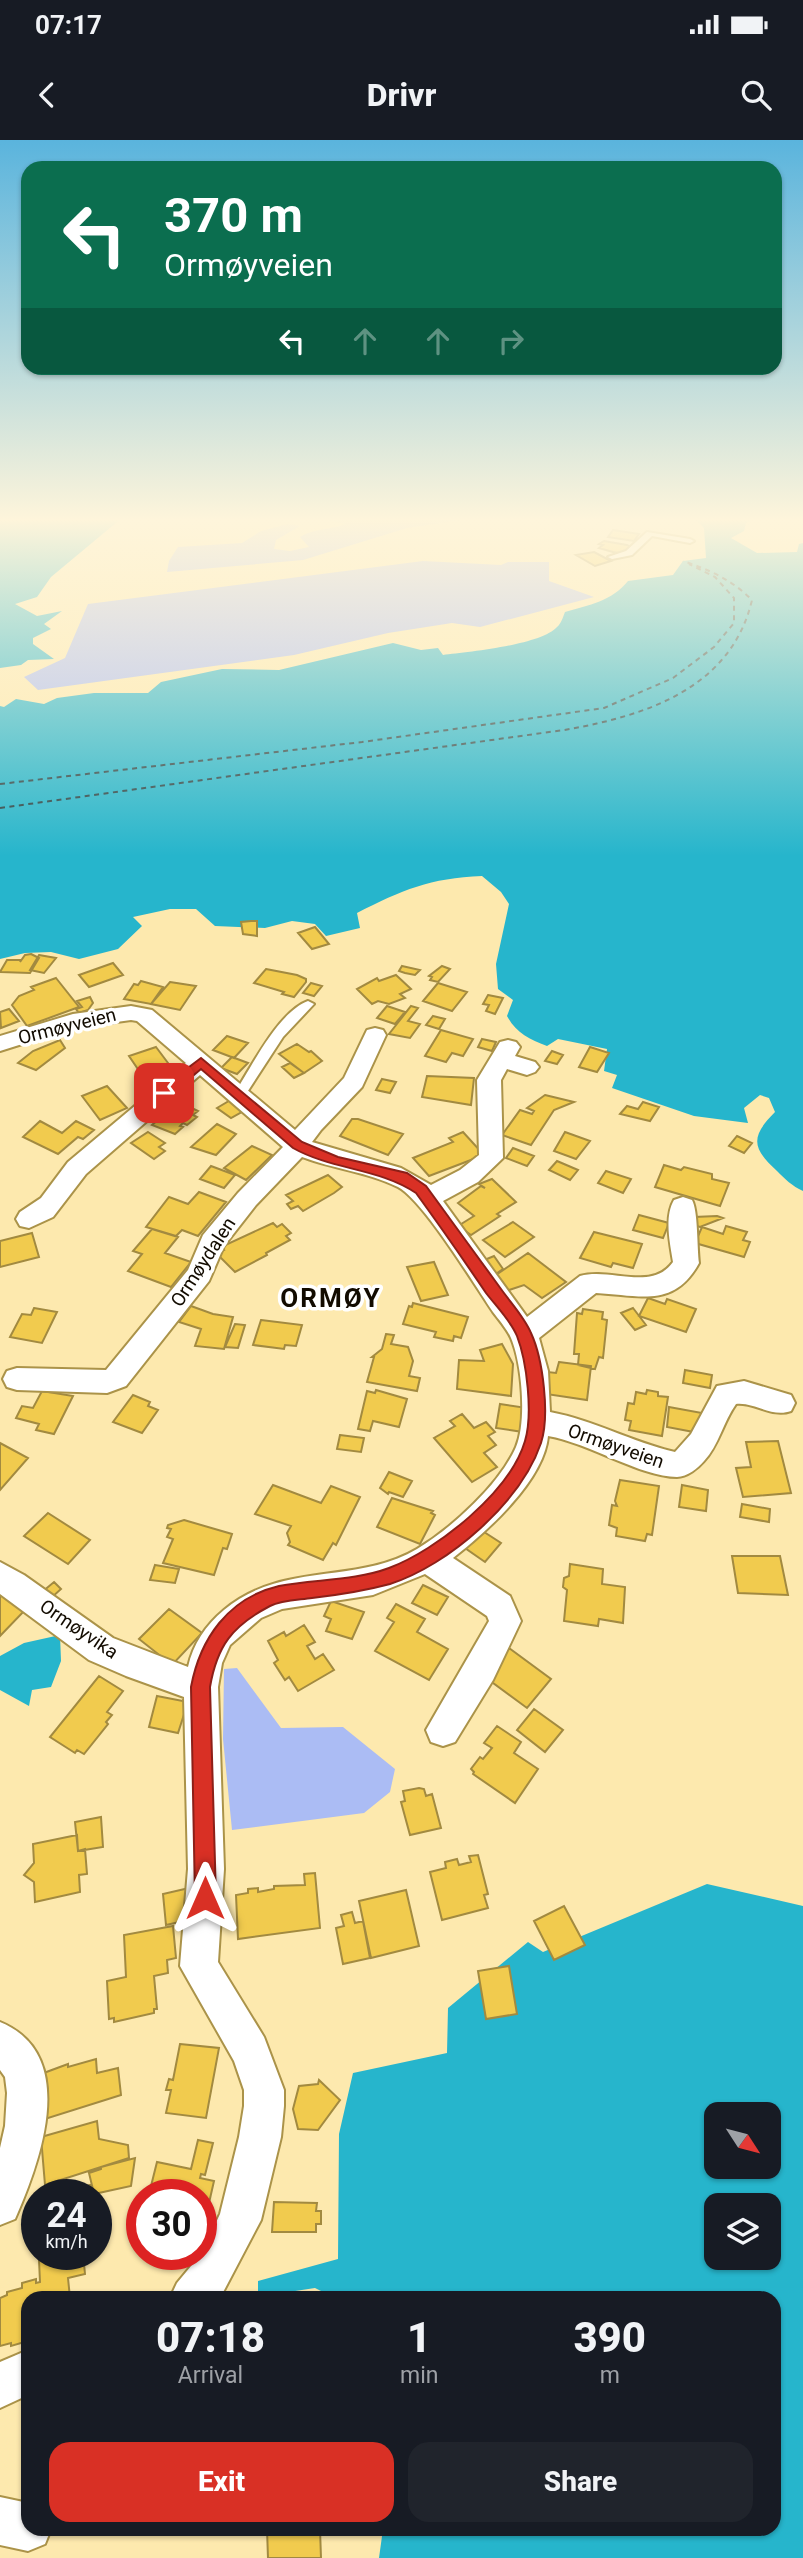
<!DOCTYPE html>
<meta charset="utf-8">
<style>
body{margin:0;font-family:Roboto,sans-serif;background:#20242c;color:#f1f3f6;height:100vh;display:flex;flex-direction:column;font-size:26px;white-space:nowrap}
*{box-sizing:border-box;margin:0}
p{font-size:23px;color:#9ea1a6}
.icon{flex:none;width:38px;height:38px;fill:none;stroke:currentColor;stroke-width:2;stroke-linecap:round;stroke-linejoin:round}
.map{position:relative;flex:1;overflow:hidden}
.sheet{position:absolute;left:21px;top:2151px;width:760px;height:245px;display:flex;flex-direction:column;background:#171b24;border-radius:21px;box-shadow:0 2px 5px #0004}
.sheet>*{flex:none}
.guide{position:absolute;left:21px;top:21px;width:761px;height:214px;border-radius:21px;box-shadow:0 2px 5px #0004;background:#0b6e4f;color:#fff;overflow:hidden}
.needle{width:46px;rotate:126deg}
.tools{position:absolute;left:704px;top:1962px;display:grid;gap:14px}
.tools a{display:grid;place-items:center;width:77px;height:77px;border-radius:14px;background:#171b24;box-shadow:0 2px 5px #0004;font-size:35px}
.speed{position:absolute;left:21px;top:2039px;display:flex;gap:14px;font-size:35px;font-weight:700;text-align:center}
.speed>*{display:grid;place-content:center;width:91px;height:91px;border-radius:50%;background:#171b24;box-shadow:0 2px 5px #0004;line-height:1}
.speed small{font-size:18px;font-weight:400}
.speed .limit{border:10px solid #d22;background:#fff;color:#111}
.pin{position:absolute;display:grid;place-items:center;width:60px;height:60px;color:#fff;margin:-30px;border-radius:14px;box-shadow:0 4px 10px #0006}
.me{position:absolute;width:77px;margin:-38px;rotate:0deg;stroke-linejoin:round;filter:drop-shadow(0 0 5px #0008)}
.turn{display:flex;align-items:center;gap:24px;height:147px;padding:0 28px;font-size:32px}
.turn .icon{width:91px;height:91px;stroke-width:2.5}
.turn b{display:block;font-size:49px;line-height:60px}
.lanes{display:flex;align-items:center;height:66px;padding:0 28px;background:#0003;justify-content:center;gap:35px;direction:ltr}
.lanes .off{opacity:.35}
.eta{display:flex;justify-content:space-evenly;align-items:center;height:119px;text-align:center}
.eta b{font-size:42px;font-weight:800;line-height:49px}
.action{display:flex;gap:14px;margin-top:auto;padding:14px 28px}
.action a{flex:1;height:80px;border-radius:21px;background:#d93025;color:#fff;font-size:28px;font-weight:800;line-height:80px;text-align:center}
.action a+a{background:#20242c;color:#f1f3f6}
.status{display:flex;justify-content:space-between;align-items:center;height:49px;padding:0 35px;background:#171b24;direction:ltr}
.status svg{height:19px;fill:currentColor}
header{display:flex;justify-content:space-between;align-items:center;height:91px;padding:0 28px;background:#171b24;font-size:32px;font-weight:800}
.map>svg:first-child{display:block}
</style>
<div class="status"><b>07:17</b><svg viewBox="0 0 49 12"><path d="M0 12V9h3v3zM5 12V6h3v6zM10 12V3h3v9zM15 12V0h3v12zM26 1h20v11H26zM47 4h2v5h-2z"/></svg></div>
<header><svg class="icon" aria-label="back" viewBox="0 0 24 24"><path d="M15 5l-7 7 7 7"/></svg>Drivr<svg class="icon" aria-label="search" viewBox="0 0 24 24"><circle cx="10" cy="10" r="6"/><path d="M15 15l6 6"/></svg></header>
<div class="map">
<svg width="803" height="2418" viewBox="0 0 803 2418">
<rect width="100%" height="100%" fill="#fde9ae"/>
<path fill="#abbcf4" d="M314,377h168l-75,11 -104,32 -136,12 2,-11 9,-14 64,-4 19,-12 27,-7 12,2 -24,14 -2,9 16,2 19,-4 -9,-10c15,-9 30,-7 46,-13z
M423,421l78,4 7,-3h41v19l45,16 -114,30 -28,-4 -64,10 -94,22 -256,35 -14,-13 41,-19 23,-54z
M237,1528l44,60 62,-1 52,42 -5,23 -26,21 -132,17 -9,-91 1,-70z"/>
<path fill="#26b5cc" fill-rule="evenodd" d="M0,377h123l-72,60 -14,20 -22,7 22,12 25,-5 -18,13 7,5 -18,9v6l21,15 -26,1 -7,5 -21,3z
M694,377h64l-12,6 -2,8 -13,7 26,15 40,-1 2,-8 4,-1v648c-11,-5 -18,-12 -26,-20 -25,-23 -27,-34 -2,-59l-6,-14 -9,-3 -16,13 4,15 -54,-7 -82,-28 5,-13 -13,-4 3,-22 -49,-10 -11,7c-18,-7 -31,-13 -40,-30l6,-16 -15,-11 -2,-25 13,-60 -8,-12 -19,-16c-52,2 -80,14 -125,37l3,15 -34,8 -11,-12 -23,-3 -27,7 -50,-2 -19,-17h-26l-37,8 9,9 -24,23 -39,10 -28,-7 -26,1 -25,6v-253l4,1 12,-8 28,5 13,-6 37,-5h54l13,-11 61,-13 57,1 114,-27 28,7 17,-2 5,7c25,-3 98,-10 114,-28 4,-3 6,-10 8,-15 24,-7 47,-11 63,-31l45,-6 10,-14 23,-3 -2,-30z
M60,1495l1,26 -10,26 -19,3 -3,16 -29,-16v-34l24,-13z
M707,1744l96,22v652h-424l4,-29h391v-231h-439l-20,-10 -33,5 -5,5h-19v-17l80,-22 1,-125 14,-61 94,-20 1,-45 80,-66 15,10zM716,1974h52v52h-52zM716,2065h52v53h-52z"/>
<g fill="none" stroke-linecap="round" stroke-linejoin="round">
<path stroke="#29454a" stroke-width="2" stroke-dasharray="5 4.5" stroke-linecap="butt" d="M0,644l362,-42 242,-34 69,-30 41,-31 20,-24v-25l-19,-21 -26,-13
M0,668l564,-78c81,-14 167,-41 188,-130 -20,-20 -42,-30 -69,-39"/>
</g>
<path fill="#f1cb4e" stroke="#a28a40" stroke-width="2" d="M613,390l26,4 -5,7 -26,-4z
M604,401l23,4 5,3 -9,6 -10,-2 -14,-4 4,-3 -4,-1z
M594,412l17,9 -16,5 -19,-11z
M251,781h6v15l-14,-2 -2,-12z
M315,787l14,17 -17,5 -14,-16z
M31,814l8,4 -9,15 -30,-1 7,-12h14l-1,2 5,-7z
M39,815l17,3 -12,15 -14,-3z
M113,823l10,12 -34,12 -10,-12z
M402,826l18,4 -5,5 -10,-2 -6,-2z
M442,826l8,3 -12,13 -8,-2 2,-3 -3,-1z
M266,829l31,6 9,4v3l-12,15 -12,-3 2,-2 -30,-9z
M396,835l15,14 -11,5 5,4 -16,6 -11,-3 -6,3 -15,-15 20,-11 2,3z
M56,838l23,29 -52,19 -15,-21 7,-9 15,-6 -3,-3z
M141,841l22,6 -12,17 -27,-5 10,-15 4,1z
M170,842l26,4 -16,24 -29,-6z
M311,843l11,3 -8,10 -11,-3z
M438,843l29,9 -15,19 -29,-10z
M488,855l15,3 -8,16 -9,-3 3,-6 -6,-1z
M90,857l3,6 -5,7 -9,3 -3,-4 6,-2 -5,-6z
M387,866l18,6 -10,12 -18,-6z
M411,866l7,2 -10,13 12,3 -10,14 -21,-4z
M9,869l10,12 -18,7 -1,-16z
M433,876l12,3 -6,10 -13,-4z
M441,890l32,9 -10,17 -11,-3 -6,9 -21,-6z
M227,896l21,7 -14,15 -21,-8z
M482,899l14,3 -4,9 -14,-4z
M60,900l5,8 -29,22 -18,-7 15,-12z
M297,904l12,8 2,-1 11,10 -18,12 -25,-19z
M156,907l18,24 -28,10 -17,-25z
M590,907l19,6 -12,19 -18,-5z
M552,911l11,4 -6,9 -12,-3z
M232,917l16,6 -11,11 -16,-6z
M290,923l14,10 -10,5 -12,-11z
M427,936l47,2 -3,27 -49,-8z
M157,938l9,7 -18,10 -9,-8z
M382,939l14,3 -6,11 -14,-3z
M107,946l20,22 -27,12 -18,-24z
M545,955l29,7 -20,8 -23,35 -29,-10 18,-25 12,4 2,-3 -7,-3z
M234,958l13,11 -16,9 -14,-10z
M179,962l19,9 -5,4 4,2 -10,8 -4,-2 -3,3 3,1 -8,7 -23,-9z
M643,962l16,5 -9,14 -30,-7 7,-8 11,3z
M352,979h6l45,15 -15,21 -48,-19z
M40,981l22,12 14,-12 18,9 -11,9 -5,-2 -20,17 -35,-17z
M217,984l19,10 -20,21 -25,-8z
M148,992l17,11 -6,4 6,4 -11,8 -23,-16z
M463,992l21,23 -55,21 -16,-18 40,-16 -4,-4z
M565,992l25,9 -14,18 -22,-8z
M737,996l15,7 -8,10 -15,-7z
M252,1006l20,9 -26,25 -22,-12z
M513,1008l21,8 -7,10 -21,-8z
M557,1021l21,9 -8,10 -21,-10z
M664,1025l17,5 3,-3 28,7v5l17,4 -9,23 -65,-19z
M211,1026l24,9 -11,13 -24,-9z
M606,1031l25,8 -8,14 -25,-10z
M328,1035l14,12 -8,6 -31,18 -5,-5 -7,3 -4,-5 6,-3 -7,-6z
M492,1039l24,23 -19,12 3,2 -29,19 -13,-9 16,-10 -16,-13 23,-17 4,2 -6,-4z
M199,1052l27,10 -28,34 -16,-6 -6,6 -30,-9 23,-30 19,7z
M639,1075l30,8 -6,15 -30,-8z
M717,1076l6,2 -23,9 -10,-3 4,-7z
M513,1082l21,15 -29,20 -22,-17z
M273,1083l4,4 5,-3 9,9 -5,3 4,4 -24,13 1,2 -32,17 -18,-18 7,-4 -3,-3z
M726,1086l21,6 -4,8 7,2 -6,15 -49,-14 7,-16 21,7z
M152,1089l26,8 -13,16 26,9 -20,25 -43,-16 14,-17 -9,-3z
M594,1092l48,12 -9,24 -20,-5 -2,4 -31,-9z
M32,1093l7,24 -39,10v-26z
M528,1113l38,29 -24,16 -18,-13 -21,7 -10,-15z
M494,1116l9,13 -10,7 -11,-15z
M434,1122l14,33 -27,6 -14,-34z
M648,1158l17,6 2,-5 29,10 -10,23 -47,-16z
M413,1163l55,14 -7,21 -7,-2 -1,5 -19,-4 2,-5 -33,-8 6,-18 3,1z
M191,1166l22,8 20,3 -9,32 -29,-3 6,-17 -22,-7z
M34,1168l23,4 -15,31 -32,-6 12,-23 9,1z
M633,1168l13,17 -11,5 -14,-17z
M583,1169l20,3 -1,7 5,1 -4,38 -4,-1 -4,12 -17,-4 1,-11h-5l3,-41 5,1z
M261,1180l41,5 -6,21 -11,-1 -1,4 -31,-4z
M235,1184l10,1 -7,23 -13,-1z
M386,1194l8,1 -3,9 17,3 5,14 -4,15 11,2 -3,13 -50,-9 7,-25h-2l10,-8z
M502,1204l11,20 -2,32 -54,-7 2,-29 25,1 -4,-11z
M559,1222l32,4 -4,34 -41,-6 2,-22 8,1z
M685,1230l27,5 -2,13 -27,-5z
M376,1250l31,9 -8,28 -26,-6 -3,10 -12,-2 9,-38 8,2z
M647,1250l11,2v4l10,1 -6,39 -33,-6 2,-9 -6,-1 3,-17 6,1 2,-12 10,2z
M42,1251l31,5 -19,38 -18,-4 3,-6 -23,-6 6,-12 11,2z
M133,1255l17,7 -2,4 10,4 -16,23 -29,-11z
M500,1264l27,4 -4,24 -27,-4z
M669,1267l33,6 -3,20 -32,-6z
M462,1274l12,14 12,-6 9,10 -7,4 8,9 -12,8 13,14 -25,15 -38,-44 21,-12 -5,-5z
M340,1295l24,3 -3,14 -24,-3z
M778,1301l13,52 -48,4 -7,-29 15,-1 -5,-25z
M0,1303l28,15 -28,32z
M389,1332l23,9 -9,16 -14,-5 -1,2 -8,-6z
M620,1340l39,6 -7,49 -5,-1 -2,7 -29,-5 1,-8 -8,-3 3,-20 5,1 -2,-5z
M273,1345l48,18 10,-17 29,11 -24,48 -3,-2 -10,17 -35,-15 2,-3 -3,-9 4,-7 -36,-12z
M682,1345l26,5 -2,21 -27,-4z
M392,1358l41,13 -2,2 4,2 -15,29 -43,-17z
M742,1364l28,5 -1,13 -29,-5z
M48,1373l42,27 -22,24 -44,-28z
M184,1380l48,14 -5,15 -4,-1 -9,27 -51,-12 10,-24 -6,-2 4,-8 -4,-1 1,-3z
M481,1390l20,13 -16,19 -20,-14z
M732,1416h48l8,39 -50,-2z
M570,1424l33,5 -1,15 23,3 -2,36 -24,-4 -1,7 -34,-5 3,-31 -4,-3 1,-9 5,-2z
M155,1425l24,4 -4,14 -25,-3z
M54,1442l7,7 -11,10 -8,-7z
M423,1445l25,12 -11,18 -25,-12z
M0,1447l28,20 -28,29z
M331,1461l33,11 -12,27 -26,-8 5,-12 -7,-3z
M396,1464l29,15 -8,13 31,17 -19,31 -54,-29 19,-29 -7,-4z
M169,1469l33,24 -30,32 -33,-26z
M304,1485l11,17 -8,4 8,13 8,-5 11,16 -36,21 -9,-14 -4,3 -11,-17 4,-3 -10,-19 16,-9 2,4z
M509,1508l42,31 -24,29 -42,-31z
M99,1536l24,15 -16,21 5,3 -6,7 2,2 -24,30 -7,-4 -2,3 -25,-16z
M157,1556l31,6 -10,31 -29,-6z
M534,1569l29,21 -18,22 -28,-22z
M497,1586l24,16 -7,11 24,16 -23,34 -42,-29 1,-2 -3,-3 9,-12 3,2 9,-11 -8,-5z
M419,1648l5,1 2,7 6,-2 9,34 -31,7 -9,-33 4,-1 -2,-10z
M101,1677l2,30 -25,4 -3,-29z
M77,1695l1,16 7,-2 2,25 -8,1 1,17 -45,10 -1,-20 -10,-7 10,-12 -1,-19z
M478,1715l10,39 -4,1 4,13 -46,12 -12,-48 16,-4 -1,-6 12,-3 2,6 12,-3 -2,-6z
M315,1733l5,55 -82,11 -2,-44 12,-2v-4l10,-1v4l16,-3v-3l31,-1 -1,-11z
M189,1748l4,31 -27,6 -3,-31z
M406,1750l13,56 -48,12 -12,-57z
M564,1766l21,39 -31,15 -20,-39z
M352,1772l3,11 8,-2 7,37 -27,6 -7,-36 8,-2 -3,-11z
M173,1786l3,32 -9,2 1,13 -14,3 3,33h-3v4l-40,9v-4l-5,1 -2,-38 19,-4 -2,-42z
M509,1826l8,48 -31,5 -8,-48z
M180,1904l39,4 -13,70 -40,-5 5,-23h-5l3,-11 4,1z
M96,1919l1,14 21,-5 3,27 -76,24 -4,-45 27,-10v3z
M319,1940l21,20 -22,30 -20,-1 -5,-20 6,-23 19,-2z
M97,1981l2,18 29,6 1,13 -84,27 -4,-48z
M198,2000l15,3 -8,32 -4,-1 -1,4 14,3 -10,44 -3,-1v-30h-52l8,-32 34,7z
M135,2018l-4,28 -37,8 -5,-21 12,-4v-2z
M90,2045l4,9h-33v-1z
M274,2062l43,1 -1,8h5v13h-5v8h-44z
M58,2114h25l2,20 -17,4 2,20h-42v43l-17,5v-3l-11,3v-48l7,-3v-3l15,-4v-5l14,-4v4l4,-1 -1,-22z
M267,2389h53l1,29h-53z"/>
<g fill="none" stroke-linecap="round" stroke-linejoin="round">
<g stroke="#ab9349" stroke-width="4">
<path id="service" d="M647,392l43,7 4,2 -4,2 -38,-7 -20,19 -20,4 -4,-2 18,-6z
M308,861l6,3 -31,33 -39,60h-8l-2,-3c17,-26 44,-82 74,-93z"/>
</g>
<g stroke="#ab9349" stroke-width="4">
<path id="minor" d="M131,866l21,4 143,120 49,-52 23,-48 8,-2 8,2 3,5 -24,52 -41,43 -9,12 89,26 30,17 29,-15 19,-15 -2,-75 23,-38 8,-2 8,2 4,5 -5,9 20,6 4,5 -4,5 -8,3 -20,-6 -6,11 2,78 -25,24 -35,19 84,116 53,-41c30,-9 72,16 93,-14 -3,-19 -9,-45 1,-62l9,-3 9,3c6,10 5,48 7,63 -25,46 -60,32 -103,30l-57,45 9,33 2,41c43,8 82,30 125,40l16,-18 26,-48 27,-5 47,14 4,8 -4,8c-19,7 -36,-9 -55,-7 -13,18 -17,41 -32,57 -6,7 -17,16 -27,16 -36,0 -88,-34 -129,-41 -4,45 -62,96 -95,122l57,38 11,25 -28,59 -38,62 -12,4 -12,-4 -5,-12 63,-109 -2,-5 -62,-42 -52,21 -91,14 -21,9 -31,27 -8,18 -4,24 6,182 -6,93 46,75 20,53v16l-3,31 -20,83 -41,78h-50l7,-15 24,-29 19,-40 19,-77 5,-31v-16l-10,-29 -54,-95 8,-97 -4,-172 -58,-21 -37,-16 -89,-66v-32l24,13 89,63 75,29c5,-23 18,-42 36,-57 58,-49 132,-25 193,-61 35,-21 83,-65 99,-102 11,-26 6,-83 -5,-109 -4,-9 -12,-18 -18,-26 -19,-28 -70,-112 -95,-125 -30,-15 -65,-18 -96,-30l-46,48 -32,41 -15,35 -83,105 -19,7 -90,-3 -10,-3 -4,-8 4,-8 10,-3 89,2 82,-100 15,-35 35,-42 45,-46 -83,-72 -114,99 -33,43 -24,11 -9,-2 -4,-7 4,-7 21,-14 27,-36 118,-99 -49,-42 -6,-1 -58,8 -73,23v-15l73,-22z
M0,1882c80,33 40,140 15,197l-15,6v-77l5,-22 2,-33 -2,-16 -5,-7z
M28,2210v45l-28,13v-46z
M0,2357l28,6v26h23l-6,15 -17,7 -28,-6z"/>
</g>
<use href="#service" fill="#fff" fill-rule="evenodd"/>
<use href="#minor" fill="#fff" fill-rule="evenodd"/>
</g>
<linearGradient id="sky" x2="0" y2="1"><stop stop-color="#5ab4dd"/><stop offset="0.53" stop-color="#fef5db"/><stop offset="1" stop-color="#fef5db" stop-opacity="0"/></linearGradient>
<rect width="803" height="716" fill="url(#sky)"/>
<path fill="#d93025" stroke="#8d1f18" stroke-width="2" d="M201,918l101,84 36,15 69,16 19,13c25,34 50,69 75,103 10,14 24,29 30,44 12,26 19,82 10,110 -20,59 -92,122 -151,141 -26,7 -52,11 -78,14 -14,2 -30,2 -42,8 -38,20 -53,40 -60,81l6,211 -3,7 -8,3 -7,-3 -3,-7 -4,-211c9,-48 37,-89 88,-101 36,-7 75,-5 110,-18 48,-18 121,-76 136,-127 8,-27 2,-79 -8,-105 -6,-15 -21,-30 -31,-43 -23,-34 -46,-67 -70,-100 -37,-25 -84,-23 -123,-45l-92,-79 -32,27h-9v-7z"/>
<g text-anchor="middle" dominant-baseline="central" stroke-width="7" stroke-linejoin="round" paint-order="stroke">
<g font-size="19" fill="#120b00" stroke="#fff">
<text transform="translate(67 886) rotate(-14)">Ormøyveien</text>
<text transform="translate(203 1122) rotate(-57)">Ormøydalen</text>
<text transform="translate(616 1306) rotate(19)">Ormøyveien</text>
<text transform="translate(79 1489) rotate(34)">Ormøyvika</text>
</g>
<g font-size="26" font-weight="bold" letter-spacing="2" fill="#120b00" stroke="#fff">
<text x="331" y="1158">ORMØY</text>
</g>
</g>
</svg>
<div class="tools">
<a><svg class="needle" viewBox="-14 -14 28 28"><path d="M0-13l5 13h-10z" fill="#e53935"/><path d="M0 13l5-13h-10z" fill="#9ea1a6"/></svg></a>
<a><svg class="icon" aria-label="layers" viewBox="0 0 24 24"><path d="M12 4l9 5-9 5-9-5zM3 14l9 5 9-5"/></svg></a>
</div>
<div class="speed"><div>24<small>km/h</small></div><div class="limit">30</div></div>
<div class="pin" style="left:164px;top:953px;background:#d93025"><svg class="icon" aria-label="arrive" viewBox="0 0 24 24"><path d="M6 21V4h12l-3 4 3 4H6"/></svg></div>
<svg class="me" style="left:205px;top:1758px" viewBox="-20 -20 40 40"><path d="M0-17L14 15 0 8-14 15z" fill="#d93025" stroke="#fff" stroke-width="4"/></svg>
<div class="guide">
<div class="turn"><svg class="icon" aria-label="left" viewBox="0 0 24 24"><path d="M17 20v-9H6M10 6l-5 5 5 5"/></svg><div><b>370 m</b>Ormøyveien</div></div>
<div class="lanes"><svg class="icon" aria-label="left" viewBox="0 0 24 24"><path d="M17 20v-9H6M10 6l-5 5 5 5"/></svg><svg class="icon off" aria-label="ahead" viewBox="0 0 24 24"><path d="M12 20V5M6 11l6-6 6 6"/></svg><svg class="icon off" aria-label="ahead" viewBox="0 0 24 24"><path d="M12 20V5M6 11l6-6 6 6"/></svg><svg class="icon off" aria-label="right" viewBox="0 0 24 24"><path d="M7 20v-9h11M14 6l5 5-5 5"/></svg></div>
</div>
<section class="sheet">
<div class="eta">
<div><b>07:18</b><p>Arrival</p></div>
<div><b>1</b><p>min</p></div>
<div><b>390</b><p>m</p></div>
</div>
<div class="action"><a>Exit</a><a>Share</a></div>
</section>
</div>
